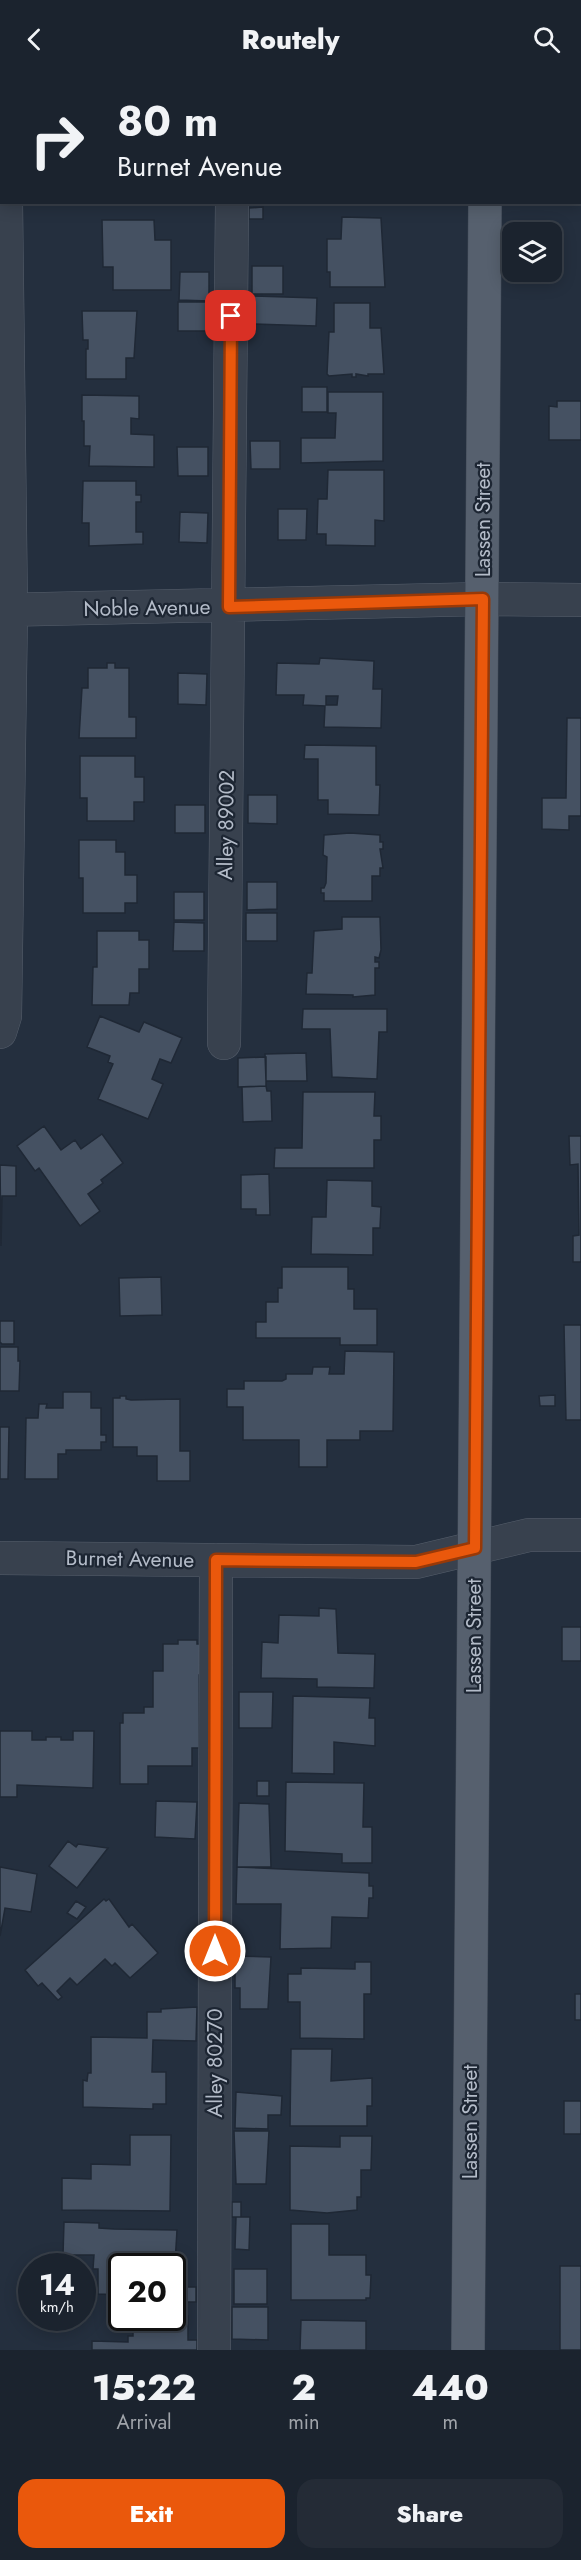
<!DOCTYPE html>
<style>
body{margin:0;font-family:Jost,sans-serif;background:#242b36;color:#f1f3f6;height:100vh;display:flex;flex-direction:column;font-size:22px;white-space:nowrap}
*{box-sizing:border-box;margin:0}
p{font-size:20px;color:#a0a4aa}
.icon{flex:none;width:33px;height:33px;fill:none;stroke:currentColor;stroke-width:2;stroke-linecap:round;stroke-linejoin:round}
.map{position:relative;height:2272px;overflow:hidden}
.sheet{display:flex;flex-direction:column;background:#1b232e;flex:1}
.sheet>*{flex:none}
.top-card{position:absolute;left:0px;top:0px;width:582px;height:126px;box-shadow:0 3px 15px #0003,0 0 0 2px #39404a;background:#1b232e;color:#f1f3f6;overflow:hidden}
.tools{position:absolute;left:502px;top:144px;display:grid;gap:12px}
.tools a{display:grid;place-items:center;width:60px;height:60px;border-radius:12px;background:#1b232e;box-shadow:0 3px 15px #0003,0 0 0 2px #39404a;font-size:30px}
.speed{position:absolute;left:18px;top:2175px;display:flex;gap:12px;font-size:30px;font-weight:700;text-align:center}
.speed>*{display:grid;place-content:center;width:78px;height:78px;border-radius:50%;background:#1b232e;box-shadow:0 3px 15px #0003,0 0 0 2px #39404a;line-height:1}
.speed small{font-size:15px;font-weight:400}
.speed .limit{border:3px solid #111;border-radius:9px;background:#fff;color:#111}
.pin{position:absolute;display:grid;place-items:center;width:51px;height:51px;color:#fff;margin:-26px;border-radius:12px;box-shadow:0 3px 9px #0006}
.me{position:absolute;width:66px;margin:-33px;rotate:0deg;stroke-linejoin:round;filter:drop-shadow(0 0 4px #0008)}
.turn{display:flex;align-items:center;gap:21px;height:126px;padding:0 18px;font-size:27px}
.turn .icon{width:78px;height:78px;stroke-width:2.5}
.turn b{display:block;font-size:42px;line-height:51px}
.eta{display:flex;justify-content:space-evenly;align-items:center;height:102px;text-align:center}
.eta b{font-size:36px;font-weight:800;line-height:42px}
.button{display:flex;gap:12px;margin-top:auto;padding:12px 18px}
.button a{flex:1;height:69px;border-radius:18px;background:#ea580c;color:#fff;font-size:24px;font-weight:800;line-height:69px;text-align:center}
.button a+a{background:#242b36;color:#f1f3f6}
header{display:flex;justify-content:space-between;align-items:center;height:78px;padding:0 18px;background:#1b232e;font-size:27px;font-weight:800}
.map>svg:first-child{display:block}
</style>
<header><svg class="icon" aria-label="back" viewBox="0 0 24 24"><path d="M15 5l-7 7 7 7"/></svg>Routely<svg class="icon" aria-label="search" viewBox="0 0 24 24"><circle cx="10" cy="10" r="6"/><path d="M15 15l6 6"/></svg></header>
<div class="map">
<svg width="581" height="2272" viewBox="0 0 581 2272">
<rect width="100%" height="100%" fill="#242f3e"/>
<path fill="#455162" stroke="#1f2835" stroke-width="1.5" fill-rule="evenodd" d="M320,0h67l-67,2z
M263,129v12h-14v-11z
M342,139l39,1 4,69h-55v-15h-3v-33h14z
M102,142h52l1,20h16v50h-58v-23h-10z
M252,188h31v28h-31z
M180,194h29v29l-30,-1z
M252,218l65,2 -1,28 -65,-2z
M178,224h30v29h-30z
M334,225h36v25h11l3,46h-16v2l-12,-2v3h-4v-3l-23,2 -2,-2 2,-42h5z
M82,233h55l-3,47h-8v21h-40v-30h2v-9h-5z
M302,309h25v25h-25z
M328,314h55v69l-82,2v-25h34l1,-25h-8z
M82,317l57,1v23l-8,-1v16l23,1v32l-65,-1 1,-20h-6v-25h-2z
M557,323h24v39h-32v-34l8,1z
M250,363h30v28h-29z
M177,369h31v29h-30z
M328,392h56v51l-9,-1v26l-49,-1v-11h-9l1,-35h9z
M83,403h53v14h5v7h-5v30h7v12l-54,2v-23h-7z
M278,431h29l-1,31h-28z
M180,434l28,1 -1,30 -28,-1z
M320,580l54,3 -1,28h9l-1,39 -57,-1 1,-21 -22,-1 1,-10h-28l1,-32 42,1zM326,618h12l-1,9h-11z
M107,585h8v5h14v49h7v21h-57l3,-50h6v-20h19z
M178,595l29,1 -1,31 -28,-1z
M567,640h14v98h-12v14l-27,-1v-31h24z
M305,667l71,1v39h4l-1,30 -51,-1v-14h-10v-41h-14z
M80,678h55v21h9v25h-10v19h-47v-23h-7z
M248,717h29v29l-29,-1z
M175,727h30v28h-30z
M350,755l30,2v7h3v7h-3l3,19h-3v8h-8v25h-48v-8h-3v-5h3l2,-5 1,-26 -4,-2 1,-20z
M79,762h37v12h9v23h12v28h-12v10h-42v-35h-4z
M247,804h30v27l-30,1z
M174,814h30v28h-30z
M246,835h31v28h-31z
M342,839h38l1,33 -2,8 -4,-1v5h4v6h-4v27l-22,2v-2l-47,-1 1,-21h5l2,-42 28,-2z
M174,844l30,1v28h-31z
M97,853h42v9h10v29h-10v24h-9l-1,12h-37l1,-38h4z
M303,931h84v23h-8l-2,47 -45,-2 -2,-48h-28z
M100,938l39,16 5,-10 38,16 -11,25 -11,-4 -8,20 11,5 -15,35 -50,-20 15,-35 -5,-2 2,-6 -23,-9z
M306,975l1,28h-41l-1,-27z
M266,979v29l-28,1v-29z
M266,1008l1,5h4l1,30 -29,1 -1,-35z
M303,1014h72l-1,24h7v24h-7v28h-100l1,-20h27z
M44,1048l17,24 14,-10 6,9 21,-15 21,29 -22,17 2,3 -15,11 12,17 -20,15 -41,-58 -4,3 -18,-25z
M569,1058h12v126h-8v-26l6,-1 -1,-71 -8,1z
M0,1087l16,1v30h-14l-1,50z
M269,1096l1,41h-14v-6h-15v-34z
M327,1102l45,1v25l9,1 -1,21h-7v27l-62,-1 1,-37h14z
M282,1189h66v22h6v20h23v36h-37v-7h-84v-16h10v-20h12v-14h4z
M161,1199l1,38 -42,1 -1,-38z
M0,1243h14v23h-12l-2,-2z
M564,1247h17v95h-15z
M0,1269h18v14h2l-1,30h-19z
M345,1273l49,1 -1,79h-33v9h-33v27h-28v-27h-56v-33h-16v-18h17v-8h38l4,-2v-5h26l1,-7h17l-1,7h15z
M63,1314h28v16h10v27h5v7h-5v8h-35v4h-8v25h-33l1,-61h12l1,-14h8l-1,4h17z
M555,1317v11h-15l-1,-10z
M120,1318h6v3l5,1 49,-1v52h10v30h-33v-25h-20v-9h-24v-49h7z
M0,1349h9l-1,52h-8z
M319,1530l17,1 2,44 37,1 -1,34 -57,-1v-8l-56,-1 1,-36 16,1 1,-28 40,1z
M562,1549h19v34h-19z
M178,1562h19v4h7l-1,31h-4v73h-7v18h-44v18h-28v-61h3v-10h21v-6h9v-36h10v-27h15z
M239,1614h34l-1,36h-33z
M293,1618l77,2 -1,20h6v28l-41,-4v32l-42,-1z
M0,1653h32v9h14v-3h15v3h12v-9h21l-1,57 -76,-3v12h-17z
M257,1703h12v15h-12z
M286,1704l78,1 -1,44h9v36h-30v-9l-57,-3z
M156,1723l41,1 -2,37 -40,-2z
M239,1725l30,1 2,63h-34z
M68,1763l8,6 2,-3 30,4 -31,40 -28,-22z
M0,1789l37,7 -6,38 -26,-4 -5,28z
M237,1789l132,6v13h4v12h-4l-1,20 -36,-1 -1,31 -51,1 1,-45h-45z
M104,1821l2,2 3,-2 20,28 3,-3 26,29 -28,25 -15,-15 -3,3 -7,-7 -28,26 -7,-7 -13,13 5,6 -4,3 -16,-17 -4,3 -13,-16z
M76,1823l10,6 -9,12 -10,-6z
M235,1878l36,1 -3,52h-28v-21h-5z
M355,1884h16v32h-7v45l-64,-1v-36h-12v-28h13v-6l54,1z
M575,1916h6v26h-6z
M197,1929l-1,34 -43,-1 -1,32h14v32h-13v5l-70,-2v-27l4,1 1,-8h3v-36l56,1v-26h14v-3z
M291,1971h41l-1,32 41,-3v28h-5v20h-77z
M236,2014l46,4 -1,19h-13v14l-33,-1z
M564,2023h17v33h-17z
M234,2053h35l-3,53h-30z
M130,2057h41l-1,76 -108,-1v-32l29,1v-15l39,1z
M340,2058h32l-1,34h-10v27h-4v13l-30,3 -37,-3v-64l50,1z
M232,2124h9v15h-9z
M236,2139h14l-1,33 -14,-1z
M64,2144l35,1v5l15,1 63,1 -2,34 -53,2v29l-24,-1v-25h-5l1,-14h-31z
M291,2146h38v31h37v20h5l-1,23h-4v2h-75z
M560,2188h21v84h-21z
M234,2191h33v35h-33z
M186,2209h10v15h-10z
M232,2229h36v33l-36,-1z
M172,2238h16v24h9v10h-105v-9l36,1v-6h5v-18z
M301,2242l65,1v29h-66z"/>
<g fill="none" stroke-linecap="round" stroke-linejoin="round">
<g stroke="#565f6c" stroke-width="34">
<path id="minor" d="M233,2v-2
M0,96l2,4
M0,532l483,-11 98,1
M0,954l5,-16 6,-406 -5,-408
M224,965l8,-841
M0,1480l416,4 113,-27h52
M214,2272l2,-790"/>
</g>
<g stroke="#414a57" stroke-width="34">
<path id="major" d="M485,2v-2
M468,2272l17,-2148"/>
</g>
<use href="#minor" stroke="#38414e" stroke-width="33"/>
<use href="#major" stroke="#56606e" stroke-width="33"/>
</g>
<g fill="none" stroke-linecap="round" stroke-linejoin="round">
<g stroke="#983908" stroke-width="15">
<path id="route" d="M215,1873l1,-391 200,2 59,-14 8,-949 -254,8 2,-291"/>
</g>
<use href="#route" stroke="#ea580c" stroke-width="10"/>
</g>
<g text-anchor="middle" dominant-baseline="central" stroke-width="4.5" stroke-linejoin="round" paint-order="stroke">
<g font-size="21" fill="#b4bcc9" stroke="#1d2633">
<text transform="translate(483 442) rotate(-90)">Lassen Street</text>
<text transform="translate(147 530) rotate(-1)">Noble Avenue</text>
<text transform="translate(226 747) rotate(-89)">Alley 89002</text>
<text transform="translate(130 1481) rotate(1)">Burnet Avenue</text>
<text transform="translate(474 1558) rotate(-90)">Lassen Street</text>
<text transform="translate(215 1985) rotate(-90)">Alley 80270</text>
<text transform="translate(470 2044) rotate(-90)">Lassen Street</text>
</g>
</g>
</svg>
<div class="tools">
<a><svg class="icon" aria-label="layers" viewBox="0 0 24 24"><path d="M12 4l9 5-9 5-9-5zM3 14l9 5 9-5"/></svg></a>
</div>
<div class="speed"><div>14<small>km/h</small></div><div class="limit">20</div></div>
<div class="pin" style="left:231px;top:238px;background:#d93025"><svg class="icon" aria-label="arrive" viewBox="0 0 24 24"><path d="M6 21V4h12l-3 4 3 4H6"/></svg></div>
<svg class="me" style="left:215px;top:1873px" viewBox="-20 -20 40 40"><circle r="17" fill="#ea580c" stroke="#fff" stroke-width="3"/><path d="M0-11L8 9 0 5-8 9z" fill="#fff"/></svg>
<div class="top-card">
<div class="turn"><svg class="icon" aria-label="right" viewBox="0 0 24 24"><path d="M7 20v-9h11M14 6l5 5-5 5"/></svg><div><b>80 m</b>Burnet Avenue</div></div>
</div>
</div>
<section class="sheet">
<div class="eta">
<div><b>15:22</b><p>Arrival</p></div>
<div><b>2</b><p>min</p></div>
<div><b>440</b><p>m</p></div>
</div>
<div class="button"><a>Exit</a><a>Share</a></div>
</section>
